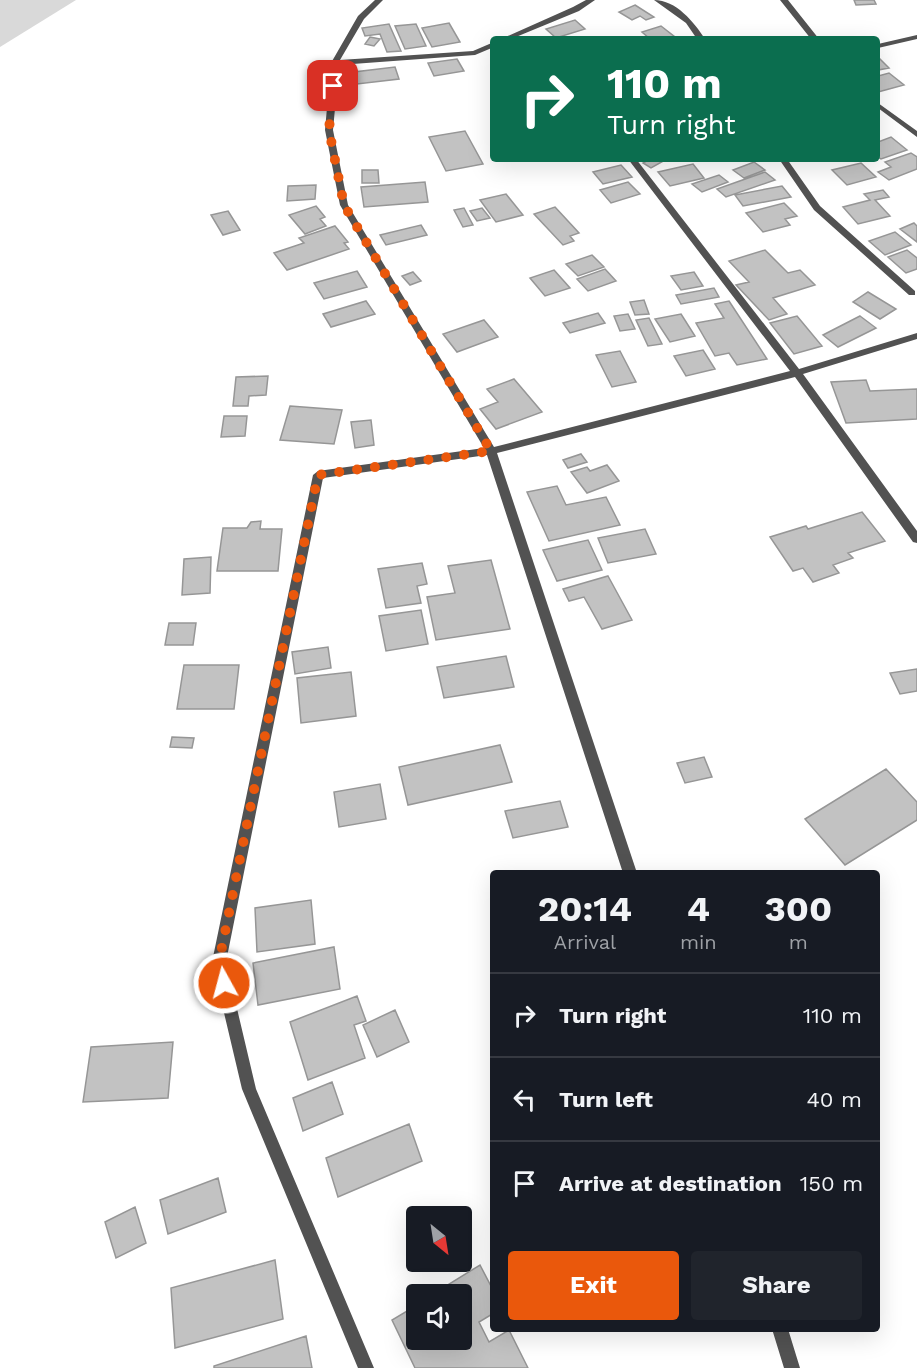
<!DOCTYPE html>
<style>
body{margin:0;font-family:"Work Sans",sans-serif;background:#20242c;color:#f1f3f6;height:100vh;display:flex;flex-direction:column;font-size:22px;white-space:nowrap}
*{box-sizing:border-box;margin:0}
p{font-size:20px;color:#9ea1a6}
.icon{flex:none;width:33px;height:33px;fill:none;stroke:currentColor;stroke-width:2;stroke-linecap:round;stroke-linejoin:round}
.map{position:relative;flex:1;overflow:hidden}
.sheet{position:absolute;left:490px;top:870px;width:390px;height:462px;display:flex;flex-direction:column;background:#171b24;border-radius:6px;box-shadow:0 6px 24px #0002}
.sheet>*{flex:none}
.top-card{position:absolute;left:490px;top:36px;width:390px;height:126px;border-radius:6px;box-shadow:0 6px 24px #0002;background:#0b6e4f;color:#fff;overflow:hidden}
.needle{width:39px;rotate:150deg}
.buttons{position:absolute;left:406px;top:1206px;display:grid;gap:12px}
.buttons a{display:grid;place-items:center;width:66px;height:66px;border-radius:6px;background:#171b24;box-shadow:0 6px 24px #0002;font-size:30px}
.pin{position:absolute;display:grid;place-items:center;width:51px;height:51px;color:#fff;margin:-26px;border-radius:12px;box-shadow:0 3px 9px #0006}
.me{position:absolute;width:66px;margin:-33px;rotate:353deg;stroke-linejoin:round;filter:drop-shadow(0 0 4px #0008)}
.turn{display:flex;align-items:center;gap:21px;height:126px;padding:0 18px;font-size:27px}
.turn .icon{width:78px;height:78px;stroke-width:2.5}
.turn b{display:block;font-size:42px;line-height:51px}
.eta{display:flex;justify-content:space-evenly;align-items:center;height:102px;text-align:center}
.eta b{font-size:36px;font-weight:700;line-height:42px}
.action{display:flex;gap:12px;margin-top:auto;padding:12px 18px}
.action a{flex:1;height:69px;border-radius:6px;background:#ea580c;color:#fff;font-size:24px;font-weight:700;line-height:69px;text-align:center}
.action a+a{background:#20242c;color:#f1f3f6}
ul{padding:0;list-style:none}
li{display:flex;align-items:center;gap:18px;height:84px;padding:0 18px;border-top:2px solid #363941}
li div{flex:1}
li b{display:block;font-size:22px}
li em{font-style:normal}
.map>svg:first-child{display:block}
</style>
<div class="map">
<svg width="917" height="1368" viewBox="0 0 917 1368">
<rect width="100%" height="100%" fill="#fff"/>
<path fill="#d9d9d9" d="M0,0h76l-76,47z"/>
<path fill="#c2c2c2" stroke="#969696" stroke-width="1.5" d="M854,0h20l2,4 -20,1z
M635,5l19,12 -8,3 -6,-4 -8,4 -13,-8z
M575,20l10,9 -29,9 -10,-9z
M449,23l11,19 -28,5 -10,-19z
M389,24l12,27 -14,1 -7,-18 -15,2 -3,-8z
M416,24l10,22 -21,3 -10,-23z
M661,26l14,11 -25,2 -8,-7z
M370,37l10,2 -6,7 -9,-2z
M878,57l11,11 -11,2z
M457,59l7,12 -30,5 -6,-13z
M395,67l4,12 -42,5 -3,-12z
M889,73l15,12 -26,7v-16z
M465,131l18,33 -37,7 -17,-34z
M891,137l16,13 -26,9 -3,-2v-15z
M911,153l6,4v12l-28,11 -11,-8 13,-5 -6,-5z
M650,159h17l-16,9 -8,-5z
M754,162l11,8 -21,8 -11,-8z
M861,163l15,14 -29,8 -15,-15z
M693,164l11,14 -34,8 -12,-14z
M621,165l11,12 -29,7 -10,-12z
M362,170h16l1,13h-17z
M765,172l10,8 -49,17 -9,-8z
M719,175l9,7 -26,10 -10,-8z
M425,182l3,20 -64,5 -3,-20z
M628,182l12,12 -29,9 -11,-13z
M316,185l-1,14 -28,2 1,-15z
M782,186l9,11 -48,9 -8,-11z
M883,190l6,7 -14,3 15,16 -32,8 -15,-17 27,-7 -6,-6z
M506,194l17,21 -27,7 -16,-22z
M784,203l13,13 -12,3 5,6 -27,7 -17,-19z
M316,206l9,11 -5,2 6,7 -21,8 -16,-19z
M555,207l24,26 -9,3 4,5 -11,4 -29,-31z
M464,208l9,17 -10,2 -9,-17z
M482,208l8,10 -13,3 -7,-10z
M228,211l12,19 -17,5 -12,-20z
M914,223l3,3v16l-17,-13z
M421,225l6,10 -41,10 -6,-10z
M335,226l13,16 -4,1 5,6 -62,21 -13,-17 30,-10 -5,-5z
M895,232l16,13 -26,10 -16,-14z
M765,250l23,23 12,-3 15,15 -42,13 14,16 -18,6 -33,-35 13,-3 -20,-21z
M907,250l10,8v11l-11,4 -18,-16z
M592,255l12,12 -26,9 -12,-12z
M605,269l11,12 -28,10 -11,-12z
M554,270l16,18 -25,8 -15,-18z
M357,271l10,16 -43,12 -10,-16z
M413,272l8,9 -11,4 -8,-9z
M694,272l9,14 -22,4 -10,-14z
M714,288l5,9 -38,7 -5,-9z
M868,292l28,17 -16,10 -27,-17z
M644,300l5,14 -14,1 -5,-13z
M366,301l9,13 -44,13 -8,-13z
M729,301l38,58 -30,6 -8,-12 -14,3 -19,-33 28,-5 -9,-14z
M598,313l7,10 -35,10 -7,-10z
M628,314l7,15 -15,2 -6,-15z
M681,314l14,22 -25,6 -15,-23z
M797,316l25,30 -28,8 -24,-31z
M860,316l16,12 -38,19 -15,-12z
M649,318l13,26 -14,2 -12,-26z
M484,320l14,17 -41,15 -14,-18z
M703,350l12,19 -29,7 -12,-20z
M620,351l16,31 -24,5 -16,-32z
M268,376l-2,19 -17,1 -1,10h-15l3,-29z
M514,379l28,33 -46,17 -16,-20 18,-7 -11,-13z
M866,380l4,11 47,-2v30l-71,4 -15,-41z
M290,406l52,4 -8,34 -54,-4z
M224,416h23l-2,20 -24,1z
M371,420l3,25 -19,3 -4,-26z
M581,454l6,8 -19,6 -5,-8z
M607,465l12,16 -32,12 -16,-21 16,-5 3,4z
M557,486l9,19 40,-8 14,28 -71,16 -22,-49z
M862,512l23,29 -37,12 5,5 -20,7 6,8 -26,9 -10,-14 -10,3 -23,-34 36,-11 2,3z
M261,521l-1,8h22l-4,42h-61l6,-43h24l4,-6z
M645,529l11,25 -48,9 -10,-25z
M588,540l14,30 -45,11 -14,-31z
M211,557l-1,36 -28,2 2,-36z
M491,560l19,69 -74,11 -9,-43 28,-4 -7,-27z
M422,563l5,21 -10,2 4,17 -35,5 -8,-39z
M608,576l24,44 -30,9 -18,-32 -15,4 -6,-12z
M421,610l7,34 -42,7 -7,-35z
M169,623h27l-3,22h-28z
M328,647l3,21 -36,6 -3,-22z
M506,656l8,31 -70,11 -7,-31z
M184,665h55l-5,44h-57z
M917,669v22l-17,3 -10,-21z
M351,672l5,44 -55,7 -4,-45z
M172,737l22,1 -2,10 -22,-1z
M500,745l12,37 -104,23 -9,-38z
M704,757l8,20 -27,6 -8,-20z
M886,769l31,33v18l-72,45 -40,-46z
M380,784l6,35 -47,8 -5,-35z
M560,801l8,26 -55,11 -8,-27z
M311,900l4,44 -58,8 -2,-44z
M334,947l6,42 -82,16 -5,-42z
M357,996l9,25 -12,4 11,33 -57,22 -18,-58z
M395,1010l14,32 -32,15 -14,-32z
M173,1042l-5,56 -85,4 8,-55z
M332,1082l11,32 -40,17 -10,-33z
M409,1124l13,37 -84,36 -12,-39z
M218,1178l8,34 -58,22 -8,-34z
M135,1207l11,36 -30,15 -11,-36z
M275,1260l8,59 -108,29 -4,-60z
M480,1265l14,27v21l-15,9 10,20 20,-12 19,38h-113l-23,-48 25,-15v35h45v-46h-29z
M306,1336l6,32h-98v-2z"/>
<g fill="none" stroke-linecap="round" stroke-linejoin="round">
<path fill="#525252" fill-rule="evenodd" d="M375,0h8l-19,19 -24,41 133,-9 21,-9v5l-19,8 -136,10 -6,65 15,75 146,242 296,-76 -162,-212h8l163,210 118,-36v6l-114,35 114,157v12l-4,-1 -118,-165 -298,76 140,420h-14l-136,-418 -164,23 -97,484 30,127 118,279h-16l-116,-279 -30,-127 101,-487 5,-4 166,-23 -144,-243 -15,-75 6,-67 27,-47z
M586,0h9l-16,11 -68,28h-10l72,-32z
M654,0c22,0 40,22 51,39h-8l-11,-16z
M780,0h8l31,39h-8z
M917,35v4l-39,9v-4z
M878,103l39,28v6l-39,-29z
M779,159h8l33,47 95,85v4h-6l-95,-85z
M772,1329h16l12,39h-16z"/>
</g>
<g fill="none" stroke-linecap="round" stroke-linejoin="round">
<path stroke="#ea580c" stroke-width="10" stroke-dasharray="0 18" d="M224,983l-5,-21 99,-487 173,-24 -147,-246 -15,-75 4,-44"/>
</g>
</svg>
<div class="buttons">
<a><svg class="needle" viewBox="-14 -14 28 28"><path d="M0-13l5 13h-10z" fill="#e53935"/><path d="M0 13l5-13h-10z" fill="#9ea1a6"/></svg></a>
<a><svg class="icon" aria-label="sound" viewBox="0 0 24 24"><path d="M4 9h4l5-4v14l-5-4H4zM17 9q2 3 0 6"/></svg></a>
</div>
<div class="pin" style="left:333px;top:86px;background:#d93025"><svg class="icon" aria-label="arrive" viewBox="0 0 24 24"><path d="M6 21V4h12l-3 4 3 4H6"/></svg></div>
<svg class="me" style="left:224px;top:983px" viewBox="-20 -20 40 40"><circle r="17" fill="#ea580c" stroke="#fff" stroke-width="3"/><path d="M0-11L8 9 0 5-8 9z" fill="#fff"/></svg>
<div class="top-card">
<div class="turn"><svg class="icon" aria-label="right" viewBox="0 0 24 24"><path d="M7 20v-9h11M14 6l5 5-5 5"/></svg><div><b>110 m</b>Turn right</div></div>
</div>
<section class="sheet">
<div class="eta">
<div><b>20:14</b><p>Arrival</p></div>
<div><b>4</b><p>min</p></div>
<div><b>300</b><p>m</p></div>
</div>
<ul>
<li><svg class="icon" aria-label="right" viewBox="0 0 24 24"><path d="M7 20v-9h11M14 6l5 5-5 5"/></svg><div><b>Turn right</b></div><em>110 m</em></li>
<li><svg class="icon" aria-label="left" viewBox="0 0 24 24"><path d="M17 20v-9H6M10 6l-5 5 5 5"/></svg><div><b>Turn left</b></div><em>40 m</em></li>
<li><svg class="icon" aria-label="arrive" viewBox="0 0 24 24"><path d="M6 21V4h12l-3 4 3 4H6"/></svg><div><b>Arrive at destination</b></div><em>150 m</em></li>
</ul>
<div class="action"><a>Exit</a><a>Share</a></div>
</section>
</div>
